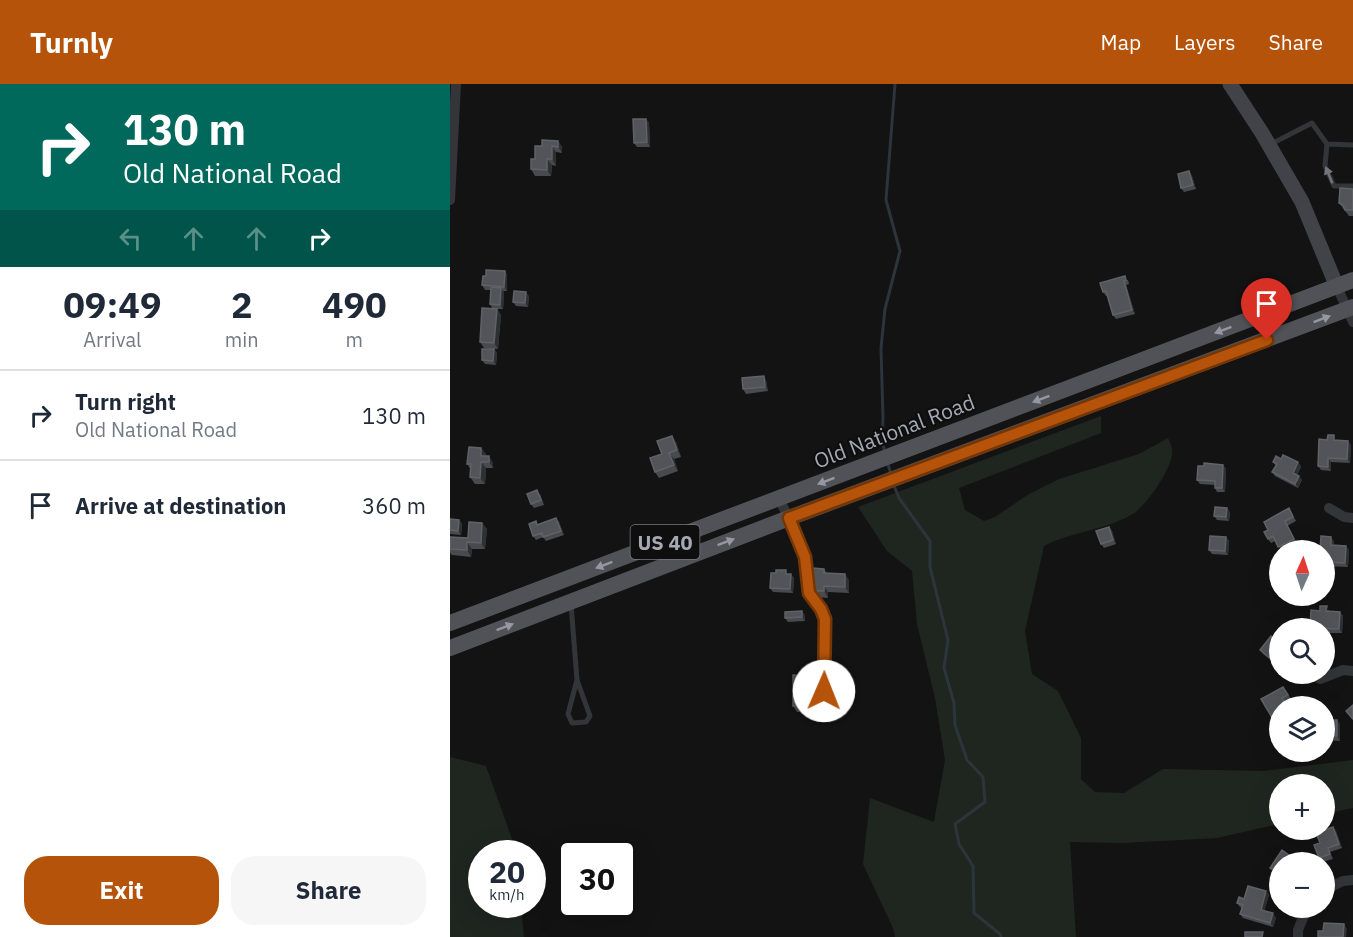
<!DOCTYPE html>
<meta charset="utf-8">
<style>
body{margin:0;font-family:"IBM Plex Sans",sans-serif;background:#f6f6f7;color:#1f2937;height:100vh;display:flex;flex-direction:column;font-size:22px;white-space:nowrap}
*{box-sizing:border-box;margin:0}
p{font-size:20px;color:#747a83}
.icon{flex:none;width:33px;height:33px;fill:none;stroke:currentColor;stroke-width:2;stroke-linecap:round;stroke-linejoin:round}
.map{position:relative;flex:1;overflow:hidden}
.side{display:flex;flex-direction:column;background:#fff;width:450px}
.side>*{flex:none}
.top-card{background:#00695c;color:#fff;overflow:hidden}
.needle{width:39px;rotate:3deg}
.controls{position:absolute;left:819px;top:456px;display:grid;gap:12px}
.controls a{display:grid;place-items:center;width:66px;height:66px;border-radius:50%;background:#fff;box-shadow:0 6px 24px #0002;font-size:30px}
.speed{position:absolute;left:18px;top:756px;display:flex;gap:12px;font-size:30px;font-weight:700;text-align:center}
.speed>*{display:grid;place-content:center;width:78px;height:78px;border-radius:50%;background:#fff;box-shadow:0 6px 24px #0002;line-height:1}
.speed small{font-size:15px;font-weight:400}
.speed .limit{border:3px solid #111;border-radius:9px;background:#fff;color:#111}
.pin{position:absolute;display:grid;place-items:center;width:51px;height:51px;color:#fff;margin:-62px -26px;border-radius:50% 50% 50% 0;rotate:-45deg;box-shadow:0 0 6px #0007}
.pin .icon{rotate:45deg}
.me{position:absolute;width:66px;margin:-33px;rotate:1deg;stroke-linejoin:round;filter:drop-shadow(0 0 4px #0008)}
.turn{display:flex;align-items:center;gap:21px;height:126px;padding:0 24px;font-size:27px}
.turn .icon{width:78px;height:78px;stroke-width:2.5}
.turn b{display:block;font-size:42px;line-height:51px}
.lanes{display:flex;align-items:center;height:57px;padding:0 24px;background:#0003;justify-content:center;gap:30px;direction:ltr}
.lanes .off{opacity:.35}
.eta{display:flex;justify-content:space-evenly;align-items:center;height:102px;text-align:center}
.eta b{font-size:36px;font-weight:800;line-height:42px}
.button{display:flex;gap:12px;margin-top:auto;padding:12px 24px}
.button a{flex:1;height:69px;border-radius:24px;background:#b45309;color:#fff;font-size:24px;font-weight:800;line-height:69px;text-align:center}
.button a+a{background:#f6f6f7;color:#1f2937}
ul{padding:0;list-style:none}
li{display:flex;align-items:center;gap:18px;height:90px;padding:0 24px;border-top:2px solid #e0e1e3}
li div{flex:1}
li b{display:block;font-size:22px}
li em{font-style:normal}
header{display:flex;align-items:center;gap:36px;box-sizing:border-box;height:84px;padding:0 30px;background:#b45309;color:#fff}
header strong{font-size:28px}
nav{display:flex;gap:33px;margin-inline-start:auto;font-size:21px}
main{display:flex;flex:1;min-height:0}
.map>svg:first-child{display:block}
</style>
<header>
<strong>Turnly</strong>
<nav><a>Map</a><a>Layers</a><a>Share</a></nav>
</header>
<main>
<section class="side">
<div class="top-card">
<div class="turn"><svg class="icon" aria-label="right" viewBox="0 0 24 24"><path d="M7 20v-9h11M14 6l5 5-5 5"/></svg><div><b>130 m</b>Old National Road</div></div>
<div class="lanes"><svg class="icon off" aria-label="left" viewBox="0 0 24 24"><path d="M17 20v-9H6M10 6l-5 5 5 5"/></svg><svg class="icon off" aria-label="ahead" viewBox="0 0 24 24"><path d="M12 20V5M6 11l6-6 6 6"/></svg><svg class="icon off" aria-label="ahead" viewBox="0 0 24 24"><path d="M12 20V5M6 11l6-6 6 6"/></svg><svg class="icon" aria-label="right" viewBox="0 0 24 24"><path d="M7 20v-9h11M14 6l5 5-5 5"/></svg></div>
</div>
<div class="eta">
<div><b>09:49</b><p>Arrival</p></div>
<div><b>2</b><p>min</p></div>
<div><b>490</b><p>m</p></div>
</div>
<ul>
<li><svg class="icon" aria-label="right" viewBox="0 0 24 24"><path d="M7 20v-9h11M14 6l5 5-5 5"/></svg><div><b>Turn right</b><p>Old National Road</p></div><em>130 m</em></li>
<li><svg class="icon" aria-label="arrive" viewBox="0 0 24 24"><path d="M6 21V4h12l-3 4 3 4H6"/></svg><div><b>Arrive at destination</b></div><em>360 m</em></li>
</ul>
<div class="button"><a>Exit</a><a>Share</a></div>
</section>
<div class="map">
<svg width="903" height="853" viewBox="0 0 903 853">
<rect width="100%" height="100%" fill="#131314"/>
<path fill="#1f2620" d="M651,332v17l-142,55 6,22 19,11 11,-4 34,-23 30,-15 80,-25 29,-16c3,6 5,10 4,17 -2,16 -27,53 -41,60 -26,15 -61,17 -87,31l-19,85 7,43 26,17 23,47v41l14,13 29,1 39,-24 101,2 89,-11v48l-28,6 -1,-30h-44l-1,40 -62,14 -94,5 -53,-1 6,95h-181l-2,-9 -30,-64 7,-66 64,24 11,-62 -10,-62 -18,-74 -5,-53 -25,-20 -29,-44z
M0,673l36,9 31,87 -35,1v50l39,1 3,32h-74z"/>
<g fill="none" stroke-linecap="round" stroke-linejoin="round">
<path stroke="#2d343b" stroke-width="3" d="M435,368l-3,-10 1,-24 -2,-70 4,-39 15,-58 -14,-51 9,-116
M437,377l3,10
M445,404l4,10 31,43v26l18,73 -4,28 10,35 1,22 12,35 16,17 2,25 -30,22 4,20 14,22 1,47 26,21 1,3"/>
<path stroke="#343538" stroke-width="5" d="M821,60l41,-21 15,21 26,1
M877,60l-2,22 9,20h19
M121,520l6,76 13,36 -4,6 -14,1 -4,-9 9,-34"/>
<path stroke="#343538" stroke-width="10" d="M0,116l6,-116
M887,203l16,35
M330,415c4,13 13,24 18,37 7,20 6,36 11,55 3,10 12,18 16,28l-1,72
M879,424l15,9 9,1
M870,595l23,-9 10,1
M874,806l19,-9 10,-1
M848,853v-7l9,-22"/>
<path stroke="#424348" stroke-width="15" d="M780,0l32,49 40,69 35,85"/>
<path stroke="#505257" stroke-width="16" d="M0,539l903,-343
M0,564l339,-130 564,-211"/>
</g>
<path fill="#494a4f" d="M196,35l3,4 1,24h-13l-3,-4z
M108,57l4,6v6l-6,-1v14l-4,-1 -1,11h-16l-4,-7 4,-10 7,-13z
M739,87l3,5 4,13 -12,3 -3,-4z
M903,105v27h-4l-10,-13z
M55,187l2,4v16h-4l1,1 -1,17h-6l4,6 -3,34 -14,-1 -4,-6 12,-34 -2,-4 1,-14h-6l-3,-5 4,-9z
M678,196l1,4 -3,1 9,29 -19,5 -3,-4 -5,-19h-2l-3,-4 -3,-9z
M79,212l-1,11 -12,-1 -3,-4z
M44,265l3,4 -1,12 -11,-1 -3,-4z
M316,296l2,11 -22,3 -3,-5z
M887,355v1l14,5 -1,18 -19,-1v9l-10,-1 -3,-4z
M226,358l5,15 -7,2 4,12 -19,7 -4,-6 7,-18z
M31,364l5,6 -1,2 8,7v5h-7l-1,16h-10l-5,-7 1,-7 -4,-6z
M831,375l17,3 3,5 -4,8 5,5 -4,8 -23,-12 -3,-4 4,-6 -3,-4z
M773,381l3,4 -1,23h-8l-2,-4v-3l-15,-1 -3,-4 7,-14z
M90,410l4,11 -10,3 -3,-4z
M839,424l7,13 -9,5 10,17 -14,7h-2l-6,-9 -4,2 -3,-4v-9z
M780,428l-1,9 -12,-1 -3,-4z
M106,434l3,4 5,13 -18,6 -3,-4 -7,3 -3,-4 5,-12z
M0,435l9,1 3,4 -1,11 -11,-1z
M32,439l5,6 -2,20h-13l-1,8 -19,-2 -2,-2v-16l18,1z
M659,443l3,4 4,13 -12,4 -3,-4z
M776,453l3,4 -1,14 -16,-1 -3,-4z
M884,457v4l15,5 -1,17 -24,-1v-16z
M374,485l3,4 22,7v13l-21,-1v6l-12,-1 -4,-6z
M339,490l5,4 -1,15 -20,-1 -3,-4z
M879,526v1l11,1 3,4 -1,17h-18v-5l-4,-17z
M355,531v6l-17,1 -3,-4z
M829,559l-1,23 -15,-12 -3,-4z
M389,581l3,4v19l-15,-1 -3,-4z
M361,592l4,6v30h-18l-4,-6z
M836,607l5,8 -11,7v18l-3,2 -16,-27z
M874,630l2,1v5l14,4v17l-16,-1z
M883,743l3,4 6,17 -12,4 3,7 -11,3 -3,-4 1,-15z
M832,766l14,10 2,2h-18v14l-7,-4 -3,-4z
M816,807l3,4 -5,16 12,7 -3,9 -30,-9 -3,-4 2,-6 -2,-1 -3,-4 7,-4z"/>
<path fill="#2f3033" d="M196,35l3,4 1,24 -3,-5z
M108,57l4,6v6l-4,-6z
M102,62l4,6v14l-4,-7z
M97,75l5,6 -1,11 -4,-6z
M739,87l3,5 4,13 -3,-4z
M55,187l2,4v16l-3,-4z
M674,197l2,4 9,29 -3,-4z
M51,204l3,4 -1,17 -3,-4z
M76,208l3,4 -1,11 -3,-4z
M47,225l4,6 -3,34 -4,-6z
M44,265l3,4 -1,12 -3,-4z
M314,292l2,4 2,11 -3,-4z
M222,352l4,6 5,15 -4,-7z
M898,357l3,4 -1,18 -3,-4z
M31,364l5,6 -1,8 -4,-6z
M219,369l5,6 4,12 -4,-6z
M39,372l4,7v5l-4,-6z
M878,374l3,4v9l-3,-4z
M31,378l5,6 -1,16 -5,-6z
M848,378l3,5 -5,10 -3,-4z
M773,381l3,4 -1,23 -3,-4z
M849,392l3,4 -4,8 -3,-4z
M777,424l3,4 -1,9 -3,-4z
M106,434l3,4 5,13 -3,-4z
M9,436l3,4 -1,11 -3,-4z
M32,439l5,6 -2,20 -4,-6z
M659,443l3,4 4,13 -3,-4z
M776,453l3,4 -1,14 -3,-4z
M881,453l3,4v8l-3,-4z
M17,458l5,7 -1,8 -4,-7z
M896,462l3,4 -1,17 -3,-4z
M341,490l3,4 -1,15 -3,-4z
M395,490l4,6v13l-4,-6z
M374,502l4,6v6l-4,-7z
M352,527l3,4v6l-3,-4z
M890,528l3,4 -1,17 -3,-4z
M830,572v8l-2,2 -3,-4z
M389,581l3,4v19l-3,-4z
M361,592l4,6v30l-5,-6z
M887,636l3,4v17l-3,-5z
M883,743l3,4 6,17 -3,-4z
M816,807l3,4 -6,19 -2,-4z
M823,829l3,5 -3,9 -3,-4z
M894,840l3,5 -1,8h-3z"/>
<path fill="#535459" stroke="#606267" stroke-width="1.5" d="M183,35h13l1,23 -13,1z
M92,56l16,1v6l-6,-1v13h-5v11l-16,-1v-10h4v-13h7z
M739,87l4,14 -12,3 -3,-14z
M890,104l13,1v21h-8l-2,-5 -4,-2z
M36,186l19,1 -1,16 -22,-2 1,-9h3z
M675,192l1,4 -2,1 8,29 -19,5 -7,-24 -3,1 -3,-9z
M41,203l10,1 -1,17 -10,-1z
M64,207l12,1 -1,11 -12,-1z
M32,224l15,1 -3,34 -14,-1z
M32,265h12l-1,12 -11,-1z
M314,292l1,11 -22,2 -1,-11z
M878,351h6v5l14,1 -1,18 -19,-1v9l-10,-1 1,-27 8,1z
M222,352l5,14 -8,3 5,12 -19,7 -5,-14 12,-4 -5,-13z
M19,363l12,1v8h8v6h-8l-1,16 -10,-1 1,-13h-4z
M833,371l15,7 -5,11 6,3 -4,8 -23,-12 5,-8 -4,-2 3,-6 5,3z
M754,379l19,2 -1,23h-7v-7l-18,-1 1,-14h6z
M87,406l4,10 -10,4 -4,-10z
M765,423l12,1 -1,9 -12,-1z
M839,424l4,9 -8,4 9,18 -16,8 -5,-11 -5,3 -4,-7 4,-2 -4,-8z
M106,434l5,13 -18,6 -1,-4 -9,3 -4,-12 7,-3 1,4z
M0,435l9,1 -1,11 -8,-1z
M19,438l13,1 -1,20 -14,-1v8l-17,-1v-12l18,1z
M659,443l4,13 -12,4 -5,-13z
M760,452l16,1 -1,14 -16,-1z
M871,452l10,1v8l15,1 -1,17 -21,-1v-12h-4z
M362,484l12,1v4l21,1v13l-21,-1v5h-12z
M326,486h10v4h5l-1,15 -20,-1 1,-15h5z
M870,522h7l-1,5 14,1 -1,17 -29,-1 1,-18 9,1z
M352,527v6l-17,1v-6z
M821,552l8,7 1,-1v14l-5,6 -15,-12z
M375,580l14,1v19l-15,-1z
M343,591l18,1 -1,30h-17z
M833,603l5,8 -6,3 5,8h-7v12l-6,3 -13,-22z
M903,621v14l-7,-8z
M874,636h13v16h-13z
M883,743l6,17 -11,4 2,6 -11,4 -5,-13 6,-2 -4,-10z
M832,766l14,10 -2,2h-14v12l-10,-6z
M798,802l18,5 -5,19 12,3 -3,10 -30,-9 3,-9 -6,-2 2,-6 5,2z
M874,839l20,1 -1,13h-25v-6h5z
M795,848h18l-1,5h-17z"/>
<defs><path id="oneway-solid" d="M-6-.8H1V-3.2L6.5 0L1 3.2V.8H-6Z" transform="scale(1.5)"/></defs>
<use fill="#73757c" href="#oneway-solid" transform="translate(879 91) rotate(-112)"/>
<g fill="#9598a1">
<use href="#oneway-solid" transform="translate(872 235) rotate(-21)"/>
<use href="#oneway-solid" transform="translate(773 246) rotate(159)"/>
<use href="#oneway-solid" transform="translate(591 315) rotate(159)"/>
<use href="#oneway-solid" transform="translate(376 397) rotate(159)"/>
<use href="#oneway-solid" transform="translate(276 458) rotate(-21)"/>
<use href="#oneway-solid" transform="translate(154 481) rotate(159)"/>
<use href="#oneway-solid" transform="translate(55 543) rotate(-21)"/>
</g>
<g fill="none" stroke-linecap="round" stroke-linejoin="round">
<g stroke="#753606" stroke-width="15">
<path id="route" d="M374,607l1,-72 -4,-10 -12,-16 -4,-36 -16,-39 478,-178"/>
</g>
<use href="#route" stroke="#b45309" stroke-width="10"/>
</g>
<g text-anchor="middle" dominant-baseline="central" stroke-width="4.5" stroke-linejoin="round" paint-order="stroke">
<rect fill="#0e0e0f" stroke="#787a82" stroke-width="1.5" x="180.5" y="441" width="69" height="34" rx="4.5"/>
<g font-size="20" font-weight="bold" fill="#a6a9b3">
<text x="215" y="458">US 40</text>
</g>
<g font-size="21" fill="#a6a9b3" stroke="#0e0e0f">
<text transform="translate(444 347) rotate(-21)">Old National Road</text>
</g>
</g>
</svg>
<div class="controls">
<a><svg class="needle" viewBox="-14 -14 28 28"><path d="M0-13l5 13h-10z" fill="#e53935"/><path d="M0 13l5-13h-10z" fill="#747a83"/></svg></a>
<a><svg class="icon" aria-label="search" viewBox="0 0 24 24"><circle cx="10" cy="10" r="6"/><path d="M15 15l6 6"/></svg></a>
<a><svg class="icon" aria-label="layers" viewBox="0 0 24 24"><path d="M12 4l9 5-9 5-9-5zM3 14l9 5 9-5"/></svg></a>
<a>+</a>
<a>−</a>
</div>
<div class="speed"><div>20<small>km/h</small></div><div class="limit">30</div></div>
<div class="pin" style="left:817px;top:256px;background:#d93025"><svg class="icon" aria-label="arrive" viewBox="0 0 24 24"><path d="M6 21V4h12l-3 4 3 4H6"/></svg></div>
<svg class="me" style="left:374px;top:607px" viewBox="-20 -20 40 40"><circle r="19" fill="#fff"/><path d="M0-13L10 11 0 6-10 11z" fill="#b45309"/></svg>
</div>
</main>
